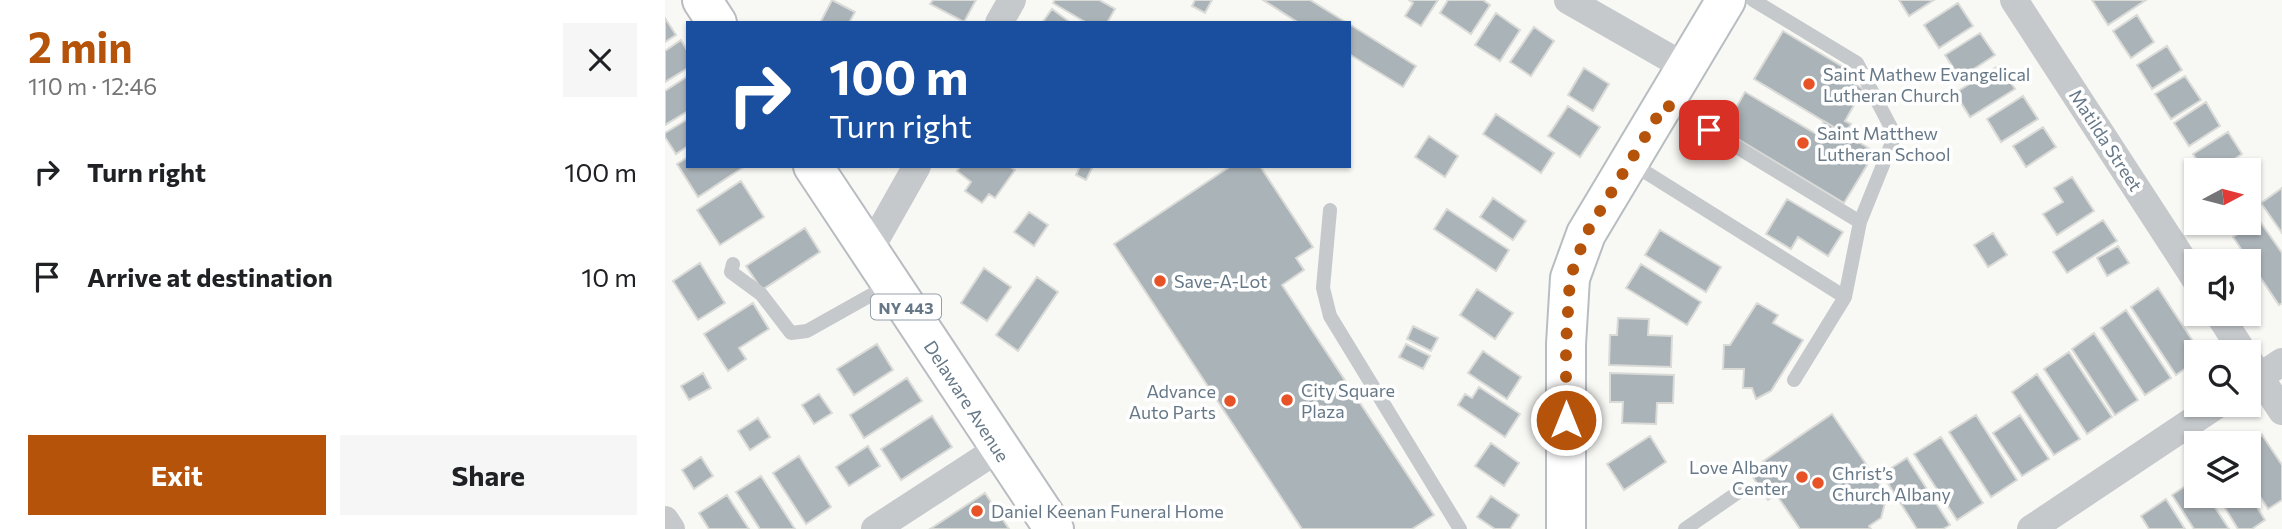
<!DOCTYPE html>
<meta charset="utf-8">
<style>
body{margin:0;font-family:Commissioner,sans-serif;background:#f6f6f6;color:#202124;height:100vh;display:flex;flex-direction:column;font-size:26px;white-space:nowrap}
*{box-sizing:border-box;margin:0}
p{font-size:23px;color:#757577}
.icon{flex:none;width:38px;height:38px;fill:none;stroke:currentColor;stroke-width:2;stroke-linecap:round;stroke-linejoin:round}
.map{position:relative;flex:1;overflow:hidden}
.details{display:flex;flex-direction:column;background:#fff;width:665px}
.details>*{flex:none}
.banner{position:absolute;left:21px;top:21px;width:665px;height:147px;border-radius:0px;box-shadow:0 2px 5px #0004;background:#1a4fa0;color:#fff;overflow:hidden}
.needle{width:46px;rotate:83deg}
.fabs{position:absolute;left:1519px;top:158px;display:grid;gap:14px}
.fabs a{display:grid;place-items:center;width:77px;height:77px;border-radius:0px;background:#fff;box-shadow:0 2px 5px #0004;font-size:35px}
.pin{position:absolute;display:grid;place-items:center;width:60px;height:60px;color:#fff;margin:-30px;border-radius:14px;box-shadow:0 4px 10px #0006}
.me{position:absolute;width:77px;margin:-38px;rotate:0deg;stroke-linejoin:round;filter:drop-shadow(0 0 5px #0008)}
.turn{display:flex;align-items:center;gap:24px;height:147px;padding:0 28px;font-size:32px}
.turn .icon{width:91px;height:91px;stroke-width:2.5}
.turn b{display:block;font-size:49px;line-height:60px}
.round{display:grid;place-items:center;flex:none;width:74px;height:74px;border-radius:0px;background:#f6f6f6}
.summary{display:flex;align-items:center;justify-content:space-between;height:119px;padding:0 28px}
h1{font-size:42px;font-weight:700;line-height:52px;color:#b45309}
.primary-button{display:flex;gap:14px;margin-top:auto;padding:14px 28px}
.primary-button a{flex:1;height:80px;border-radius:0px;background:#b45309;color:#fff;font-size:28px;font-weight:700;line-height:80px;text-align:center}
.primary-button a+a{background:#f6f6f6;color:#202124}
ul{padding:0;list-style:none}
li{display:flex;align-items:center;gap:21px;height:105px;padding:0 28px}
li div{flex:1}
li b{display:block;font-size:26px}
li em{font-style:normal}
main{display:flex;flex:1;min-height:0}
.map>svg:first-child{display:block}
</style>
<main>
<section class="details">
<div class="summary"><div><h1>2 min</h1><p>110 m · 12:46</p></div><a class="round"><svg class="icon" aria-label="close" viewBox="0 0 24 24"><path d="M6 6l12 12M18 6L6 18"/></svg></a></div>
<ul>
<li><svg class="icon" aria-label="right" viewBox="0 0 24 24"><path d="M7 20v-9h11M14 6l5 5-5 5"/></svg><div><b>Turn right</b></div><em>100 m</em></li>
<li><svg class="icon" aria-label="arrive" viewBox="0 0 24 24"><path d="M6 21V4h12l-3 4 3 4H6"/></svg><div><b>Arrive at destination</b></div><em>10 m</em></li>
</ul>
<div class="primary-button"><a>Exit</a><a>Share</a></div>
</section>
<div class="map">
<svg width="1617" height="529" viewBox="0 0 1617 529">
<rect width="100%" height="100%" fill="#f8f8f5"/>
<path fill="#aab3b8" stroke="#dadad7" stroke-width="2" d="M167,0l23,12 -6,11h-29z
M268,0h43l-12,22 -34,-18z
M390,0h44l16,9 -8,14h-20l-34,-20z
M530,0h17l-7,13 -13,-7z
M598,0h47l37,23h-48z
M744,0h29l-17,26 -16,-10 8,-13z
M783,0h35l7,5 -19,29 -31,-21z
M1234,0h35l-25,16z
M1427,0h54l-38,25z
M1293,3l15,23 -34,22 -15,-23z
M387,9l19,14h-29z
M831,13l24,17 -20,31 -25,-16z
M1472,15l17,27 -23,16 -18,-27z
M0,18l11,17 -11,7z
M684,24l67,42 -13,21 -54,-33z
M869,27l20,14 -23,35 -21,-14z
M1118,31l70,42 -4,7 14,9 -18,32 6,3 -6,10 -91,-55z
M1315,33l15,22 -35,23 -15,-23z
M16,40l7,12v16l-23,14v-31z
M1502,46l15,24 -30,19 -15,-24z
M1335,65l15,24 -45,28 -15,-24z
M919,68l25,16 -16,27 -25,-16z
M23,76v35l-23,14v-34z
M1520,76l16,24 -30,19 -16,-25z
M1080,92l71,42 8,-13 51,31 -31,51 -121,-73z
M1358,96l15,23 -37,23 -14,-23z
M1541,102l14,24 -31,20 -15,-23z
M903,106l32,21 -20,30 -32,-21z
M831,114l58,39 -13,20 -58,-39z
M23,119v27l-12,8 -11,-17v-4z
M1378,127l13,20 -30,20 -13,-21z
M1563,132l14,22 -24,16h-15l-10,-16z
M764,136l29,20 -13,21 -30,-20z
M23,157v9h57l-47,31 -21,-33z
M296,166h48l6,4 -20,28 -6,-4 -7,9 -17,-12 6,-9 -14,-11z
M415,166h13l-7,14 -10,-5z
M566,166h29l53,81 -17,11 8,12 -22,15 152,230 -22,14h-110l-188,-285z
M1407,177l22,34 -37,24 -14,-21 20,-12 -9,-14z
M76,181l23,36 -44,28 -23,-35z
M1617,188v45l-21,-30z
M828,198l33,23 -13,19 -33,-23z
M1122,199l56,33 -15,24 -30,-19 -7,12 -25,-15z
M782,209l62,41 -13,21 -62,-42z
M364,212l19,13 -14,21 -20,-14z
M1438,220l14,21 -50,32 -14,-21z
M1594,220l23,33v50l-3,2 -46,-68z
M140,228l15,24 -58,38 -16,-24z
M995,230l61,37 -15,25 -61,-37z
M1328,233l14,22 -19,12 -14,-22z
M1453,246l11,17 -22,13 -10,-18z
M35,263l25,40 -27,17 -25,-39z
M976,264l60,38 -14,23 -61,-37z
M319,268l27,19 -24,34 -26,-18z
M372,277l21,15 -40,59 -22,-16z
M1493,288l42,64h-4v21l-4,2 -6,-7 -10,7 -45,-68z
M812,289l36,24 -18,26 -35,-24z
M88,303l16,26 -30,19 7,11 -18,12 -24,-37z
M1092,303l21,12 -5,8 30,17 -32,51 -15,8 -4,-11h-9l1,-19h-21l1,-24h6z
M1461,310l45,68 -26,17 -44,-67z
M953,318l31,1 -1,16 24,1 -1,31 -62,-2 1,-30h7z
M748,326l25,12 -7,13 -24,-12z
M1429,333l44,67 -23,15 -43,-66z
M212,344l16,26 -39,25 -17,-26z
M741,344l24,12 -7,13 -24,-12z
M818,351l38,26 -14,22 -39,-26z
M1404,352l43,65 -25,17 -43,-65z
M38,373l8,15 -22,12 -8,-14z
M945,373l64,2 -1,28h-16l-1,21 -34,-1 1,-21h-13z
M1372,374l43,65 -26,16 -42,-63z
M242,378l15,23 -58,37 -14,-23z
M814,387l41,27 -15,23 -47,-32 7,-11 7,4z
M154,394l13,19 -18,11 -12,-19z
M1167,414l55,81 -6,23 -12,8 2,3h-71l-24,-35 -8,6 -19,-29z
M1311,415l41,65 -26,17 -42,-65z
M1355,415l29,44 -27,17 -29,-43z
M267,416l20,31 -51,33 -20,-31z
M93,418l12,19 -20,13 -12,-19z
M1597,435l20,30v35l-14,9 -19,-30v-35z
M985,436l16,26 -42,28 -17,-26z
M1276,437l42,66 -26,17 -43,-66z
M826,443l28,20 -15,23 -29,-20z
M203,446l12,20 -31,20 -13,-19z
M134,456l32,51 -25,17 -33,-51z
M36,457l12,19 -19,13 -12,-19z
M1242,458l43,67 -7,4h-26l-35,-55z
M96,476l34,53h-35l-24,-37z
M1531,479v16h11l22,34h-35l-22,-34z
M320,493l24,36h-79z
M1584,494l16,26 -13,9h-14l-21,-34z
M62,495l22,34h-40l-10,-16z
M826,496l28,19 -9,14h-15l-18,-12z
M1501,499l19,30h-36l-8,-13z"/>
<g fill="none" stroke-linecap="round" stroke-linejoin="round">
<g stroke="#b7bdc1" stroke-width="42">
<path id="secondary" d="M901,529v-185l4,-66 16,-44 140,-234"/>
</g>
<g stroke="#b8bcc0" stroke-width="42">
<path id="primary" d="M37,0l15,23
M148,166l241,363"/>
</g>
<path stroke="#c5c9cc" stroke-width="14" d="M1088,0l104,63 38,72 -35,87
M1001,104l194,118 -15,75
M966,163l214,134 -51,83
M665,210l-7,78 7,28 130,213
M68,264l-2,8 30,22 30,39 16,-2 82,-46
M1020,529l55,-38"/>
<path stroke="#c5c9cc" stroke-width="28" d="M903,0l119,68
M1349,0l182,280
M334,23l13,-23
M204,251l48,-85
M1553,313l25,39
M1584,361l33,50
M1584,384l33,-22
M0,520l6,9
M210,529l123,-80
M1366,529l187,-125"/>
<use href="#secondary" stroke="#fff" stroke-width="38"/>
<use href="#primary" stroke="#fff" stroke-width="38"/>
</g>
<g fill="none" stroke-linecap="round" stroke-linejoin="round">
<path stroke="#b45309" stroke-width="12" stroke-dasharray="0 21.6" d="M901,420v-76l4,-66 16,-44 79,-130 44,26"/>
</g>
<g fill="#e75326" stroke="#fff" stroke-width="2.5">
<circle cx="1144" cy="84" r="7"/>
<circle cx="1138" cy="143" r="7"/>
<circle cx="495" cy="281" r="7"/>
<circle cx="622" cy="400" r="7"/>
<circle cx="565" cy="401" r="7"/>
<circle cx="1137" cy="477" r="7"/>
<circle cx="1153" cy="483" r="7"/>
<circle cx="312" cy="511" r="7"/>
</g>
<g text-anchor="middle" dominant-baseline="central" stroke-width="7" stroke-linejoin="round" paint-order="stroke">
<rect fill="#fff" stroke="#94a0ab" stroke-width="2" x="206" y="294.5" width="70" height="25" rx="5"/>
<g font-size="16" font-weight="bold" fill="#667887">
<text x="241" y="307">NY 443</text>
</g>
<g font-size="18" fill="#667887" stroke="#fff" text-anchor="start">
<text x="1158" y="74">Saint Mathew Evangelical<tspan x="1158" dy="21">Lutheran Church</tspan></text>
<text x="1152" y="133">Saint Matthew<tspan x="1152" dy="21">Lutheran School</tspan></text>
<text x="509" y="281">Save-A-Lot</text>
<text x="636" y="390">City Square<tspan x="636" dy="21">Plaza</tspan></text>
<text x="551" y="391" text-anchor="end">Advance<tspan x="551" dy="21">Auto Parts</tspan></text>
<text x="1123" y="467" text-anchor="end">Love Albany<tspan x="1123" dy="21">Center</tspan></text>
<text x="1167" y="473">Christ’s<tspan x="1167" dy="21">Church Albany</tspan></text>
<text x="326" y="511">Daniel Keenan Funeral Home</text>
</g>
<g font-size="18" fill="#667887" stroke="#fff">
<text transform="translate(1441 140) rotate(57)">Matilda Street</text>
<text transform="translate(302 401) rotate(57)">Delaware Avenue</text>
</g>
</g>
</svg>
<div class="fabs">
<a><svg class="needle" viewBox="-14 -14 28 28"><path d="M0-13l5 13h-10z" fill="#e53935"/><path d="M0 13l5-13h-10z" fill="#757577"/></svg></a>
<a><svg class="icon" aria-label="sound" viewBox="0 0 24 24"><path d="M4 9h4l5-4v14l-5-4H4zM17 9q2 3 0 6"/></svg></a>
<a><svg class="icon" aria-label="search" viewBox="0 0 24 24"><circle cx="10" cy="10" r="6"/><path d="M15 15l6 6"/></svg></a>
<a><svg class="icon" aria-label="layers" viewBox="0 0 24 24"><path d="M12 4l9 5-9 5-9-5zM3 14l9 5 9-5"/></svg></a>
</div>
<div class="pin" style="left:1044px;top:130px;background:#d93025"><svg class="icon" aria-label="arrive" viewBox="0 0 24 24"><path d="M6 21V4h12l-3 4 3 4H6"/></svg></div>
<svg class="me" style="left:901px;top:420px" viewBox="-20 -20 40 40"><circle r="17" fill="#b45309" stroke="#fff" stroke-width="3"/><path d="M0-11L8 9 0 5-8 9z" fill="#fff"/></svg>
<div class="banner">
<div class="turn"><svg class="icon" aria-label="right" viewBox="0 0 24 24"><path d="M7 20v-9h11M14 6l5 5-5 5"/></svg><div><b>100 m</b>Turn right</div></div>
</div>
</div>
</main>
